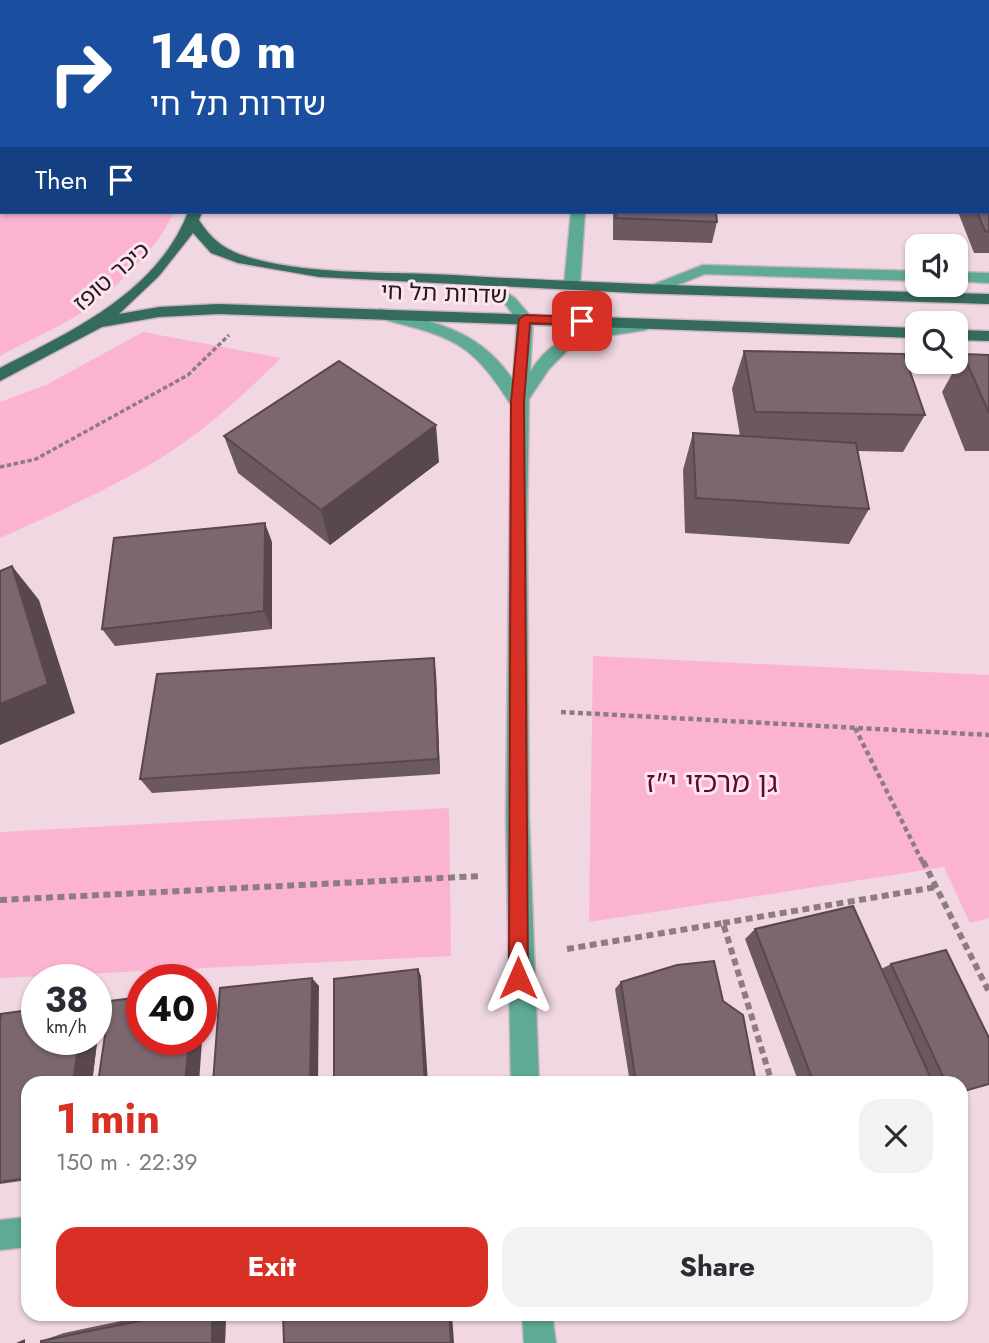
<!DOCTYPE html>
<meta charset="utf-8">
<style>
body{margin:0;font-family:Jost,"Noto Sans Hebrew",sans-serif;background:#f2f2f3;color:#2b2b33;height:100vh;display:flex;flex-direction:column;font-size:26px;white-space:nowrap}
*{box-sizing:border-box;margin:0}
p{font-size:23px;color:#7c7c81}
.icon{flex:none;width:38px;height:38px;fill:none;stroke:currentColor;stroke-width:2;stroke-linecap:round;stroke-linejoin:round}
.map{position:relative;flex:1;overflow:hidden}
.sheet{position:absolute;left:21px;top:1076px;width:947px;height:245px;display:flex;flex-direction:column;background:#fff;border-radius:21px;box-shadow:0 2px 5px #0004}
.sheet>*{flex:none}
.hud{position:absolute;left:0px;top:0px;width:990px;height:214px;box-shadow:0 2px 5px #0004;background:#1a4fa0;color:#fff;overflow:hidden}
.buttons{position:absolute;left:905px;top:234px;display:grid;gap:14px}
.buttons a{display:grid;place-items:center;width:63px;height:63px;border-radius:14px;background:#fff;box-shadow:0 2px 5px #0004;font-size:35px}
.speed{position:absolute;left:21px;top:964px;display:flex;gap:14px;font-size:35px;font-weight:700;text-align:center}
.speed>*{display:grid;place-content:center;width:91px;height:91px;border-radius:50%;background:#fff;box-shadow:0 2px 5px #0004;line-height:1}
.speed small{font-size:18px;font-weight:400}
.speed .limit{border:10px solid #d22;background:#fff;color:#111}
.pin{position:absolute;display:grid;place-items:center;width:60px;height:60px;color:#fff;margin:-30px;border-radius:14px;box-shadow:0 4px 10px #0006}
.me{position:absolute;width:77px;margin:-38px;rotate:0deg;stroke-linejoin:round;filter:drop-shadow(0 0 5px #0008)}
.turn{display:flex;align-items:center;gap:24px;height:147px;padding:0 35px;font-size:32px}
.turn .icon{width:91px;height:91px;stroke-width:2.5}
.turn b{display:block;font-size:49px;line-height:60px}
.then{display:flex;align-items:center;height:66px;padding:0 35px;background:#0003;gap:14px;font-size:26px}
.round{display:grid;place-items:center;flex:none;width:74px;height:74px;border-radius:21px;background:#f2f2f3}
.headline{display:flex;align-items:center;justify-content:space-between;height:119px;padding:0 35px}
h1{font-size:42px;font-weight:700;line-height:52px;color:#d93025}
.button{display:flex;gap:14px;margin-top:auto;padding:14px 35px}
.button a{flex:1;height:80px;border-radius:21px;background:#d93025;color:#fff;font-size:28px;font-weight:700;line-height:80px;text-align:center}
.button a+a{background:#f2f2f3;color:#2b2b33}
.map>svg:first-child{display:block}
</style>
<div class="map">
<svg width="989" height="1343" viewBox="0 0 989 1343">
<rect width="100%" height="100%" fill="#f0d7e1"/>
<path fill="#fcb3d2" d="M0,115l2,97h171c-10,33 -66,85 -95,103 -25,15 -52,27 -78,41z
M143,332l138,26c-34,34 -73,70 -114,96 -52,33 -111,59 -167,84v-136l46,-17z
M593,656l396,19v243l-19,5 -26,-56 -355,55z
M449,808l2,148 -451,22v-146z"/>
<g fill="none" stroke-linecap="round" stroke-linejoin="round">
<g stroke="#cbb5be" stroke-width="3">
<path id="minor" d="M322,0h12l1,2h-12z
M478,0h14l-15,2z
M638,0h13l-14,2z
M571,212h14l-5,73 -8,5 -8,-5z
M703,265l214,6v10l-212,-7 -43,17 -5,2 -8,-5 3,-3z
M956,272l33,1v10l-33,-2z
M486,278l29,20 18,21 -3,53c7,-11 15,-21 26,-28 15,-11 85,-33 98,-19l-8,5 -47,7 -32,14 -18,18 -20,30 -2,132 2,287 10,265h-28l-5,-265 5,-413c-42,-68 -63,-68 -136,-88l-3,-3 8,-5c55,13 100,21 133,71l4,-60 -12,-16 -24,-18 -3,-3z
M28,1217v30l-28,3v-30z
M522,1314h30l4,29h-32z"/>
</g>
<g stroke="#cbb5be" stroke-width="3">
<path id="major" d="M0,100h2v8h-2z
M188,212h14l-3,8c13,20 26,30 49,37 65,19 139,14 206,18 178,11 357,14 535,19v10l-355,-11 -315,-16 -81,-14 -27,-10 -18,-20 -34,43 -40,38 40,-7 59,-3 699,24v10l-699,-24 -59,3 -57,10 -102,54v-13c71,-37 157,-75 188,-156z
M956,330l33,1v10l-33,-1z"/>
</g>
<path stroke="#8e7c84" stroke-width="2.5" stroke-dasharray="2.5 2" stroke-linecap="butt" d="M369,0l4,2"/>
<path stroke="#8e7c84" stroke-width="3.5" stroke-dasharray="4.5 2.5" stroke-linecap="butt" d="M0,467l36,-8 152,-84 41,-40"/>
<path stroke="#8e7c84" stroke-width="4.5" stroke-dasharray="5 3.5" stroke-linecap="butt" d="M561,712l428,23
M855,728l68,135"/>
<path stroke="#8e7c84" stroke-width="6" stroke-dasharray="7 4.5" stroke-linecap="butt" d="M923,861l66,131
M0,900l481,-24
M723,923l213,-36
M567,949l156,-26 49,160"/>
<use href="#minor" fill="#5eaa94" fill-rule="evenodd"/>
<use href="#major" fill="#356b5c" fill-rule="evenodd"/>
</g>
<path fill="#6c595f" d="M923,0h58l1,2h-58z
M989,178v75h-15l-16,-41h31z
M613,212h103l1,10 -5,21 -99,-3z
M744,351l181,64 -22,37 -45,-1 11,58 -20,35 -164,-11 -2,-63 10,-37 47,3 -8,-47z
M963,354l26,1v96h-24l-23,-59z
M224,436l215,26 -109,83 -92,-72z
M272,542v87l-157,17 -13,-17z
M436,674l4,100 -288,19 -12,-14z
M755,929l126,40 10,-5 70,119h-162l-54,-144z
M621,982l102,19 33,82h-126l-15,-94z
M96,1008l5,2 -9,73h-64v97l-28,4v-163l96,19z
M154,1314h72l-1,29h-184v-2l23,-8z"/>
<path fill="#58484e" d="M436,425l3,37 -109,83 -9,-35z
M265,523l7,19v87l-8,-18z
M12,566l27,34 36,113 -75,32v-41z
M434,658l2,16 4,100 -2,-15z
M418,969l3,7 7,107h-3z
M312,978l7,8 -1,97h-8z
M201,996l4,3 -6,84h-14l4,-43h12z
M96,1008l5,2 -9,73h-19l6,-43h17z
M212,1314h14l-1,29h-13z
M449,1314h3l2,29h-3z
M25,1339v4h-9z"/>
<path fill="#7d676f" stroke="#58484e" stroke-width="2" d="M531,0h91l4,2h-100z
M805,0h68l3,1 -70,1z
M935,0h46l1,2h-46z
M989,178v54l-4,-1 -8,-19h12z
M616,212h100l1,10 -101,-4z
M744,351l160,3 21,61 -170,-3z
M963,354l26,1v58z
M339,361l97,64 -115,85 -97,-74z
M693,433l163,10 13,66 -173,-11z
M265,523l-1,88 -162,18 12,-91z
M12,566l36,118 -48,20v-133z
M434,658l4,101 -298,20 17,-105z
M853,906l80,177h-119l-59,-154z
M946,950l43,88v46l-28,8v-9h-15l-55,-119z
M714,961l9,40 20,14 13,68h-120l-15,-101 56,-17z
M418,969l7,114h-91v-104z
M312,978l-2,105h-97l7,-95z
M142,997v43h47l-4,43h-87l12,-82z
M37,1009v31h42l-6,43h-45v95l-28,4v-161l1,-7z
M173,1314h39v29h-171v-2z
M283,1314h166l2,29h-167z"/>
<path fill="#d93025" stroke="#8d1f18" stroke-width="2" d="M525,315l57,2 6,4 -6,4 -52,-2 -6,79 4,576 -3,6 -7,3 -7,-3 -2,-6 2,-576 8,-83z"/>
<g text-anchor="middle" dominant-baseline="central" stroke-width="6" stroke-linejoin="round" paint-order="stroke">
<g font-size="23" fill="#22191d" stroke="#fde4ee">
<text transform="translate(111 276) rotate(-41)">כיכר טופז</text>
<text transform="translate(444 293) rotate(2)">שדרות תל חי</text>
</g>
<g font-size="28" fill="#5d0839" stroke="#fde4ee">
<text x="712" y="782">גן מרכזי י"ז</text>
</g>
</g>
</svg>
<div class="buttons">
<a><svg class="icon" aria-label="sound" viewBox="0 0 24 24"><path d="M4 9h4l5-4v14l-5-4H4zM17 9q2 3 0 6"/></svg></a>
<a><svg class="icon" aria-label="search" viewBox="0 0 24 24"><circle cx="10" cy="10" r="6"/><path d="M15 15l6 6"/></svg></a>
</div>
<div class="speed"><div>38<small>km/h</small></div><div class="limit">40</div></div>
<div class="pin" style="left:582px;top:321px;background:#d93025"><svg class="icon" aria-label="arrive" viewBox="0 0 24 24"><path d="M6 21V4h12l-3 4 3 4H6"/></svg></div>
<svg class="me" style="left:518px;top:978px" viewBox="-20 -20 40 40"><path d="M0-17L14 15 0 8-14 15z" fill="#d93025" stroke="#fff" stroke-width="4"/></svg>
<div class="hud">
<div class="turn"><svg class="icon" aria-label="right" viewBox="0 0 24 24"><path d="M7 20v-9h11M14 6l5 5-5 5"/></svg><div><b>140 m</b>שדרות תל חי</div></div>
<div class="then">Then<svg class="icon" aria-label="arrive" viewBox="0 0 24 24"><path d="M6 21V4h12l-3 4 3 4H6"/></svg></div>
</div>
<section class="sheet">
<div class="headline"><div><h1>1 min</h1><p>150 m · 22:39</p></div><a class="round"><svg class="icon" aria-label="close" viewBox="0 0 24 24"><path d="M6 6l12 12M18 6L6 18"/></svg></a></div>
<div class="button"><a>Exit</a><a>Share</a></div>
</section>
</div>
